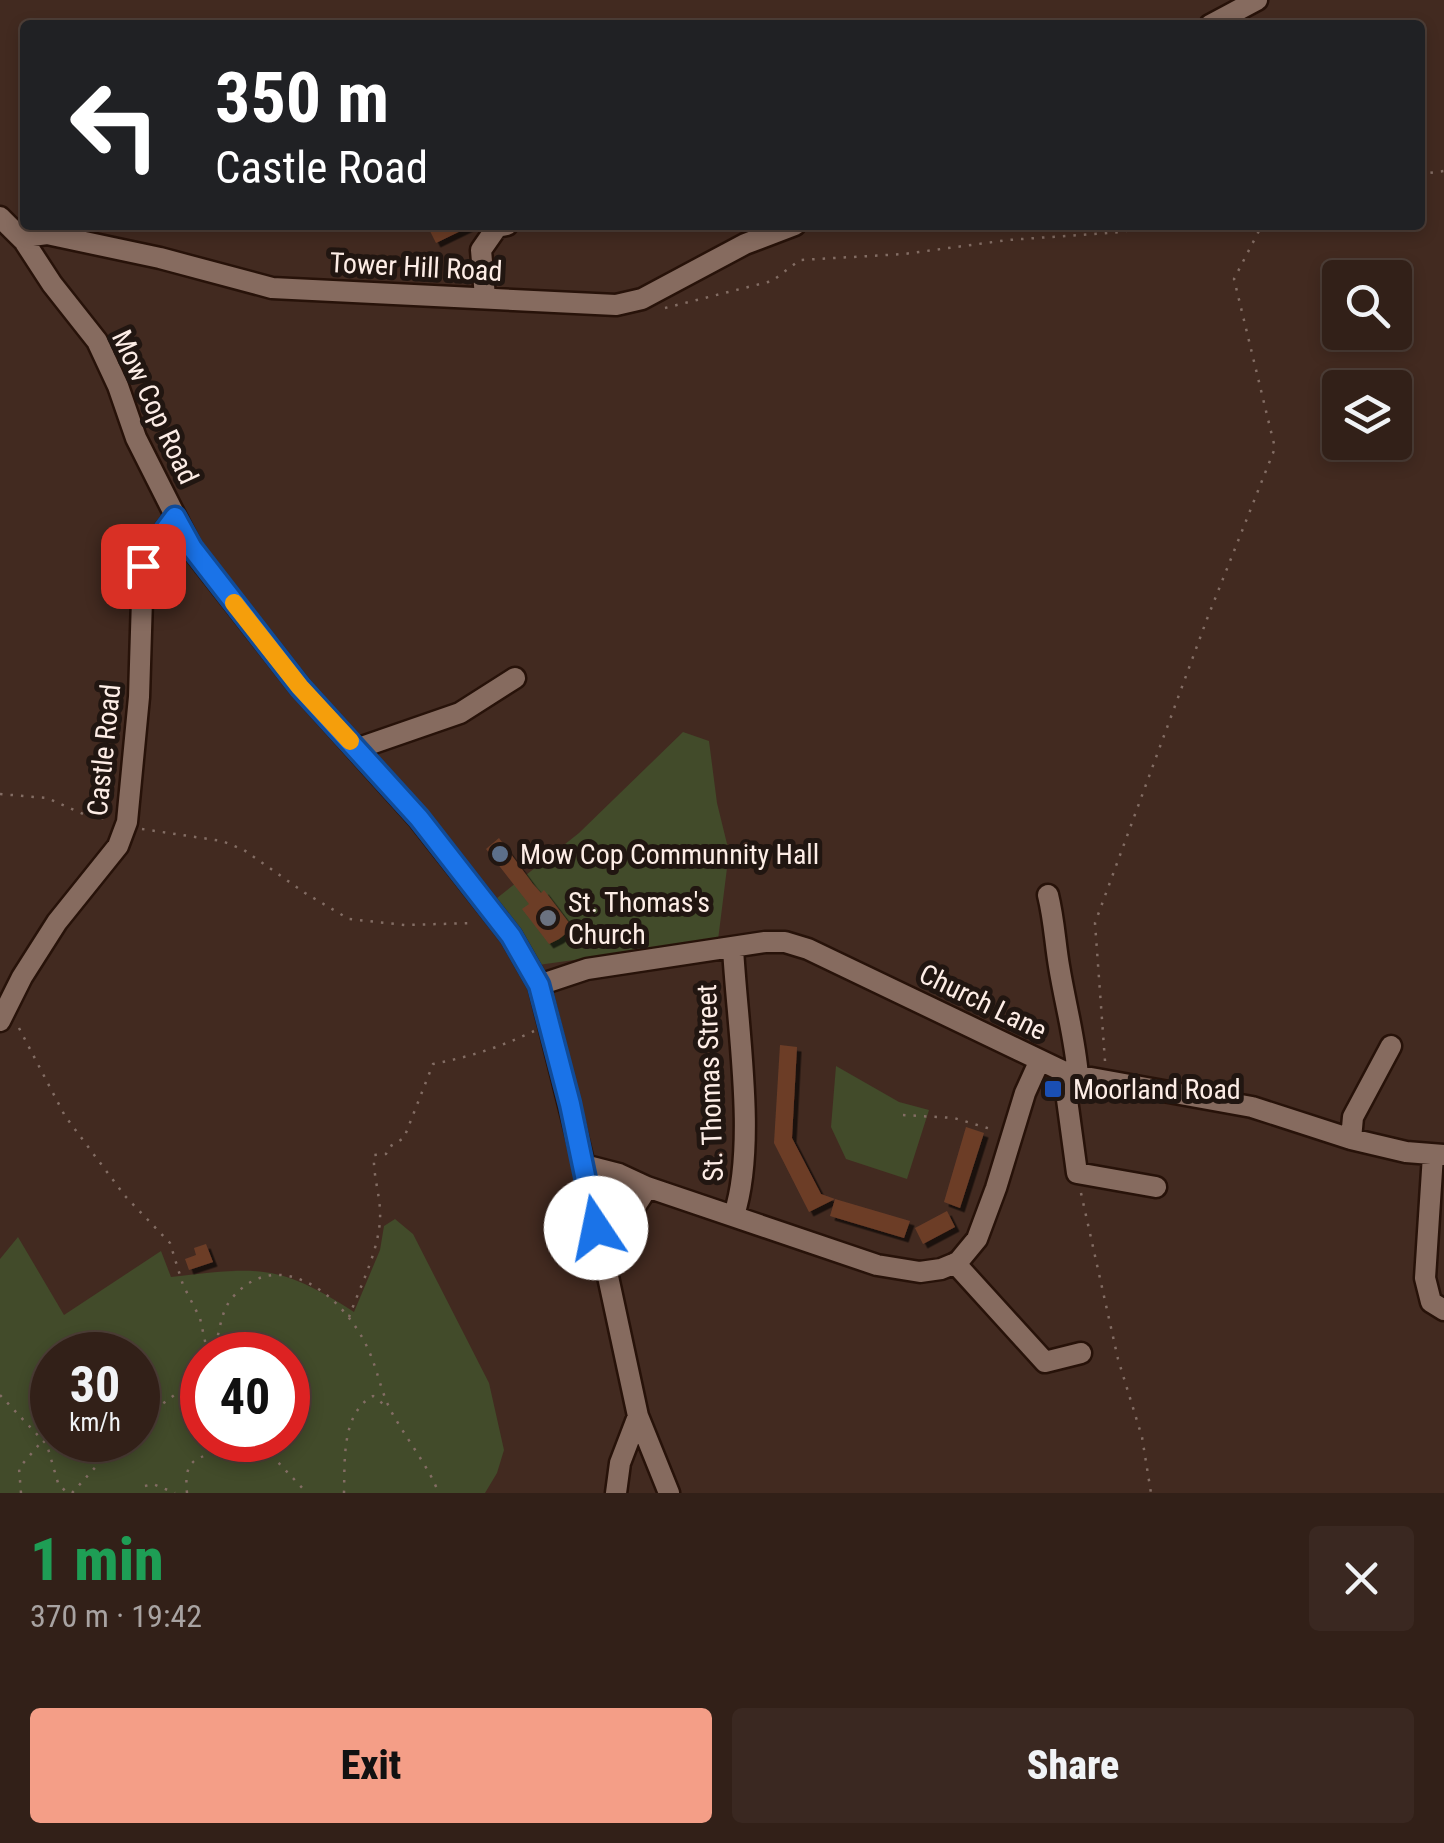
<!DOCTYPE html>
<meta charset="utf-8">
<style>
body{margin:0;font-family:"Roboto Condensed",sans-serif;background:#3a2821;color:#f1f3f6;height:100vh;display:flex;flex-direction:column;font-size:38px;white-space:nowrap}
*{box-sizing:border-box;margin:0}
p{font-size:32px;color:#a8a3a2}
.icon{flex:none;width:55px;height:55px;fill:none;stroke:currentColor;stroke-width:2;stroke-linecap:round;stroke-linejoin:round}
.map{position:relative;height:1493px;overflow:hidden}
.side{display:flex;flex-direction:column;background:#322018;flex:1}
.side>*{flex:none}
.banner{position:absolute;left:20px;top:20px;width:1405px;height:210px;border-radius:10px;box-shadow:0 5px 15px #0003,0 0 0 2px #4d3e37;background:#202124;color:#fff;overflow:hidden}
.fabs{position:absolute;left:1322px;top:260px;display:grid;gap:20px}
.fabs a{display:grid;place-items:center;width:90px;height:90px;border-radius:10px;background:#322018;box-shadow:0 5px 15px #0003,0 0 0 2px #4d3e37;font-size:50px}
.speed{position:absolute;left:30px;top:1332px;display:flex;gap:20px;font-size:50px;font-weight:700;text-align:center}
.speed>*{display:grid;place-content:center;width:130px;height:130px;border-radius:50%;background:#322018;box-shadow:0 5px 15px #0003,0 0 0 2px #4d3e37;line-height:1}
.speed small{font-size:25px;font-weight:400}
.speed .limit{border:15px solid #d22;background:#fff;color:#111}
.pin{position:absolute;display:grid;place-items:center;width:85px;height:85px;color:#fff;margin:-42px;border-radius:20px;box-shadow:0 5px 15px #0006}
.me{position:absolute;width:110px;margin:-55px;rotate:349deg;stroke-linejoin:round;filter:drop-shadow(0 0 8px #0008)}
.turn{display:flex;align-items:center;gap:35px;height:210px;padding:0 30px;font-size:45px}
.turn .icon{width:130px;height:130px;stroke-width:2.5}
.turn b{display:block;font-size:70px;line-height:85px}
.round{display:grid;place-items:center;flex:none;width:105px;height:105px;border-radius:10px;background:#3a2821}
.headline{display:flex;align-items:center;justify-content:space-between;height:170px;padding:0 30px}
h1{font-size:60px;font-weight:800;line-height:75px;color:#1e9e55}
.action{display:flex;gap:20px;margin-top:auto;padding:20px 30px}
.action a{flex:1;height:115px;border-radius:10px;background:#f49e87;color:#111;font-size:40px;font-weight:800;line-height:115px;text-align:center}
.action a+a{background:#3a2821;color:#f1f3f6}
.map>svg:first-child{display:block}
</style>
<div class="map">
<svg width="1444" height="1493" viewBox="0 0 1444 1493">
<defs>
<filter id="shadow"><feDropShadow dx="4.5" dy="4.5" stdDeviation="0" flood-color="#0009"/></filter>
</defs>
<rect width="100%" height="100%" fill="#422a20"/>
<path fill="#424b2a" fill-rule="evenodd" d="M683,732l26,9 8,62 12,49 -11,88 -180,25 -46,-63 87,-69z
M836,1066l63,36 30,8 -22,69 -61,-20 -15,-32z
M395,1219l18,15 76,149 15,67 -7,23 -12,20h-485v-234l18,-22 46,78 97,-64 10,26c87,-10 107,-14 183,35l26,-62 4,-24zM138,1355v85h-86v-85zM288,1355v85h-86v-85z"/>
<path fill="#6c3d28" filter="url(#shadow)" d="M427,225h46l-37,18z
M499,838l34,46 8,9 3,-3 29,38 -14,11 -10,5 -27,-35 7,-5 -43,-55z
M780,1045l17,2 -5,91 29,56 14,5 -26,13 -35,-69z
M966,1127l18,6 -24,75 -16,-6z
M835,1199l75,22 -6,17 -74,-22z
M947,1211l8,16 -32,17 -8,-16z
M206,1244l7,18 -24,8 -4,-11 11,-4 -2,-7z"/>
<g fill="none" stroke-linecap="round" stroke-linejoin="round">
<g stroke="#271209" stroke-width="25">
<path id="minor" d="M1210,25l47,-25
M0,217l24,24 28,43 45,57 21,45 18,52 56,111 108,138 119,132 92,117 28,49 45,180 54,251 31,77
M24,241l8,-5 15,-2 113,24 112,30 344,17 26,-6 103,-55 50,-19
M485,297l-4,-47 16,-23 10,-2
M356,749l104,-36 55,-35
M1048,895c6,24 7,47 11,71 6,37 16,72 19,110
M733,948c4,77 24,196 1,267
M539,985l48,-16 178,-27h20l23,7 261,125 183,33 99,32 55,13 38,3
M0,1021l22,-44 35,-55 61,-76 9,-24 12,-125 4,-131 9,-19 23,-30
M1069,1074l-3,18 11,81 79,14
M1351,1139l2,-22 38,-71
M1433,1155l-8,123 6,24 13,8
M584,1165l35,9 28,13 230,78 43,7 21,-3 17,-7 19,-23 19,-51 29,-95 14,-31
M596,1228c27,-4 39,-18 51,-41
M955,1263l90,99 36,-9
M616,1493l4,-30 18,-47"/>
</g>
<path stroke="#836d64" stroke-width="2.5" stroke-dasharray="2.5 8" stroke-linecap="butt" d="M1420,174l24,-3
M665,308l107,-27 28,-21 104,-6 104,-14 114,-8 29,-7
M0,794l47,4 36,16 27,6
M142,829l80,12 22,9 61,43 44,26 56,6 70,-2
M19,1028l46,88 60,80 45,47 13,42 17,33 8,37
M1105,1061l-10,-138 112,-304 68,-171 -41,-169 28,-54
M903,1115l51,3 40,12
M1081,1193l37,166 24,78 9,56
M349,1317c12,-33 33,-72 31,-107 -1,-19 -7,-36 -6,-55l12,-1 3,-7 15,-9 29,-74c36,-7 68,-17 101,-33
M211,1355c10,-18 7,-40 21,-57 48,-56 114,1 136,51 9,19 12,39 21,58 11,23 45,67 49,86
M200,1392l2,4
M0,1395l47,50 11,38 9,10
M138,1422l54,-40
M257,1440l50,53
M145,1486l8,-2 22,9
M21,1493l-2,-25 24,-28
M72,1493l48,-53
M187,1493c-2,-21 0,-34 22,-38l5,-15
M344,1493c1,-31 -3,-80 29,-97l13,10"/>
<use href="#minor" stroke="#866b5f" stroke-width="20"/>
</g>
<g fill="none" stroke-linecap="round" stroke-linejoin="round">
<g stroke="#114b97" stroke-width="25">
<path id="route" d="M143,566l9,-18 23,-31 17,31 108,139 119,131 92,118 28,49 31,119 26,124"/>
</g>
<use href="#route" stroke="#1a73e8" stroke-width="18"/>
<path stroke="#f59e0b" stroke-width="18" d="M234,603l66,84 50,54"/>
</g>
<circle fill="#5c6f8a" stroke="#211611" stroke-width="4" cx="500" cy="854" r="10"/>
<circle fill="#6b7280" stroke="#211611" stroke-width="4" cx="548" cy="918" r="10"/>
<rect fill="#1a4fb4" stroke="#211611" stroke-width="4" x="1043" y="1079" width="20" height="20" rx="5"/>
<g text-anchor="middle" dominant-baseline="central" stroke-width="10" stroke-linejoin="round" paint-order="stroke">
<g font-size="28" fill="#fdede6" stroke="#211611">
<text transform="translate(416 267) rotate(3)">Tower Hill Road</text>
<text transform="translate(155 407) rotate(65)">Mow Cop Road</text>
<text transform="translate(104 750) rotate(-84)">Castle Road</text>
<text transform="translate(983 1002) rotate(26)">Church Lane</text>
<text transform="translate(710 1083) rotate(-92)">St. Thomas Street</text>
</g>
<g font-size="28" fill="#fdede6" stroke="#211611" text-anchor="start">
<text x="520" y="854">Mow Cop Communnity Hall</text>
<text x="568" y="902">St. Thomas's<tspan x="568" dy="32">Church</tspan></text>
<text x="1073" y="1089">Moorland Road</text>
</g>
</g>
</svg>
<div class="fabs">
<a><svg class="icon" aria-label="search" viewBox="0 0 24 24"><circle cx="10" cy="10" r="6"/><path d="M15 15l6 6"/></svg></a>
<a><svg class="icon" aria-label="layers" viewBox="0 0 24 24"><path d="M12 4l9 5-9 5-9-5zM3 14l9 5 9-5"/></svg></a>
</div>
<div class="speed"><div>30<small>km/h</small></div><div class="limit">40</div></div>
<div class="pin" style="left:143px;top:566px;background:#d93025"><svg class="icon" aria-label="arrive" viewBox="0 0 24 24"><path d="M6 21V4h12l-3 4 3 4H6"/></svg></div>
<svg class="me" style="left:596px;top:1228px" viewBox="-20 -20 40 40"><circle r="19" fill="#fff"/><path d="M0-13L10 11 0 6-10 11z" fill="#1a73e8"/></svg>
<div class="banner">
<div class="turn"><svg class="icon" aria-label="left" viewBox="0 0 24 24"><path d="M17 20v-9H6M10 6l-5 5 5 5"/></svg><div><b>350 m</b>Castle Road</div></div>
</div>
</div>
<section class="side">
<div class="headline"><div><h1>1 min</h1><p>370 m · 19:42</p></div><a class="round"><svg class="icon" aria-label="close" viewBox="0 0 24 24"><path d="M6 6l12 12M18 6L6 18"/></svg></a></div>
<div class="action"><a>Exit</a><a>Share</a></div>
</section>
